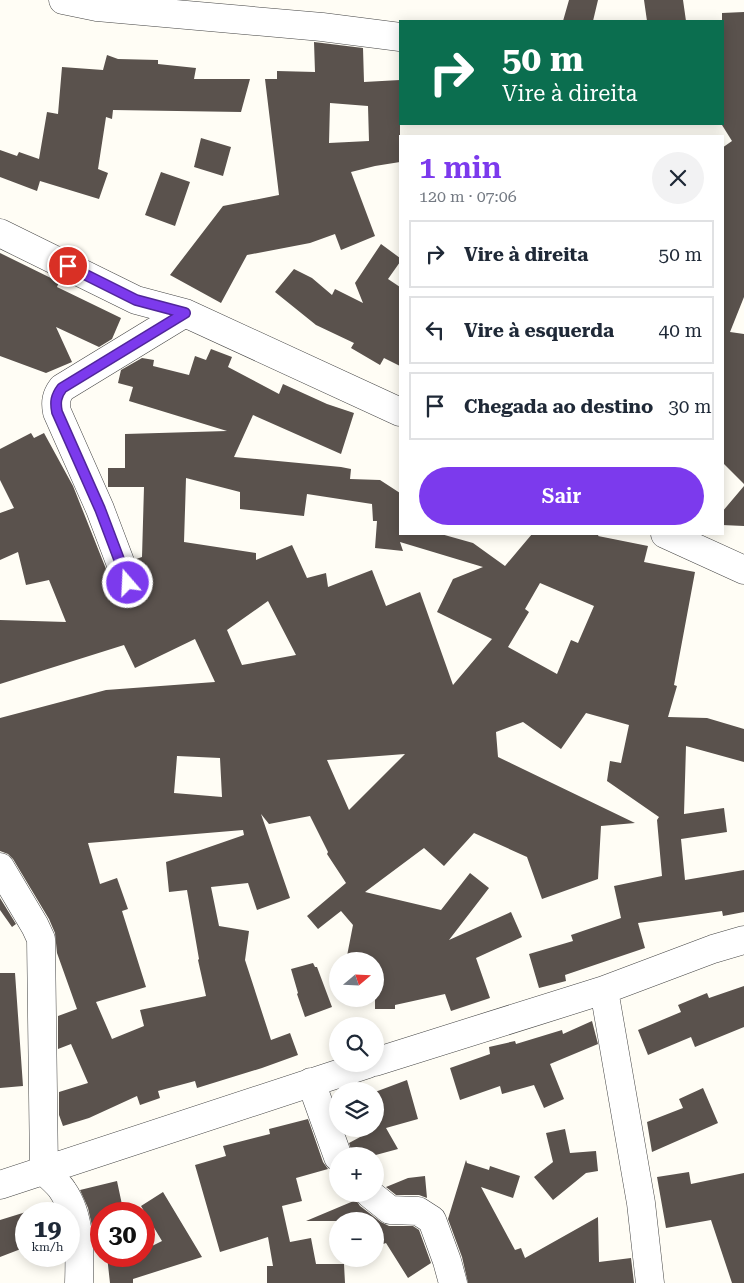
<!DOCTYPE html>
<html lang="pt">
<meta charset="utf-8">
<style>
body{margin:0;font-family:"Roboto Serif",serif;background:#f2f2f3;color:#1f2937;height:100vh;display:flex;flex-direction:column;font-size:19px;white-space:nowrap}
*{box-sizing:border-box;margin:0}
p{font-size:16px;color:#747a83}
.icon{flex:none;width:28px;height:28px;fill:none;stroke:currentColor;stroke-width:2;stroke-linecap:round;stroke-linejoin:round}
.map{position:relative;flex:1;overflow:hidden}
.drawer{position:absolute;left:399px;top:135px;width:325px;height:400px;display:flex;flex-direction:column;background:#fff;border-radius:0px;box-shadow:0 2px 12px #0003}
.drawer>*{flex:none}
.banner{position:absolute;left:399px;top:20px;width:325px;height:105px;border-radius:0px;box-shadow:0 2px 12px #0003;background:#0b6e4f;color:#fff;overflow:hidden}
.needle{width:32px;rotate:71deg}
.controls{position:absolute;left:329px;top:952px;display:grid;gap:10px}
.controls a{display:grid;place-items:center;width:55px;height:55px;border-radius:50%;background:#fff;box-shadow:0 2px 12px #0003;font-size:25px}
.speed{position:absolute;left:15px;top:1202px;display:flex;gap:10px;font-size:25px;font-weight:700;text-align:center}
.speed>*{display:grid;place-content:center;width:65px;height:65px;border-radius:50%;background:#fff;box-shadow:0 2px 12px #0003;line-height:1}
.speed small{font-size:12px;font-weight:400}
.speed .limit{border:8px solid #d22;background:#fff;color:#111}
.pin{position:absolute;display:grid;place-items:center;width:42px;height:42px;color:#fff;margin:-21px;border:2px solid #fff;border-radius:50%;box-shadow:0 1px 5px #0007}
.me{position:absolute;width:55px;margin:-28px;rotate:341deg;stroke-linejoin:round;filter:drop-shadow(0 0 4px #0008)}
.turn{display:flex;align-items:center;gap:18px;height:105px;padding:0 20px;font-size:22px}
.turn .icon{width:65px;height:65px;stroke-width:2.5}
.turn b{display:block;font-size:35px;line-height:42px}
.round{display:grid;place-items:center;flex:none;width:52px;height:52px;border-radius:26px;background:#f2f2f3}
.headline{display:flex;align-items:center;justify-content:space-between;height:85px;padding:0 20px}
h1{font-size:30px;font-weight:600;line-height:38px;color:#7c3aed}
.primary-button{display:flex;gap:10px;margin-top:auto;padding:10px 20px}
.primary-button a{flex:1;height:58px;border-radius:30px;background:#7c3aed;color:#fff;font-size:20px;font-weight:600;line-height:58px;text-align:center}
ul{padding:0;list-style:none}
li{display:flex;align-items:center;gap:15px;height:68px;margin:0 10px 8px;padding:0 10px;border:2px solid #e0e1e3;border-radius:0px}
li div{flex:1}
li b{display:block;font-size:19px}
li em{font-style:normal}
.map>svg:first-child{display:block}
</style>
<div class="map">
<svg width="744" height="1283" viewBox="0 0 744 1283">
<rect width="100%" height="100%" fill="#fffdf5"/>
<path fill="#5a524d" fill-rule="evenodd" d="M569,0h29l-5,21h-30z
M644,0h39l3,21h-39z
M744,12v285l-14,35 14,2v150l-22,-22v-314l10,-7 -10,-16v-112z
M314,42l49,6 1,34 36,-2v82l-25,4 -24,6 24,64 -34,14 -6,-16 -25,9 -63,12 -26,48 -51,-28 53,-69 56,-11 -14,-116h12v-8l38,1zM330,103l38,3 1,35 -40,2z
M107,55l11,4 40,1v4l38,4 -2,11h56l-9,33 -128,-2 -1,9 -6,-2 -8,52 10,4 -9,26 -59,-18 -3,10 -37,-14v-27l17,6 2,-4 20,7 8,-47 11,2 4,-47 41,3z
M201,138l30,9 -8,29 -29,-9z
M161,172l29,10 -15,44 -30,-11z
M381,244l19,14v4l-12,17 12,8v79l-16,-8 -4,7 -29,-17 3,-5 -38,-18 -41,-33 19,-23 18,9 20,17 3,-6 28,14 -8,-20z
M0,253l59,29 -2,5 64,31 -9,21 -13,8 -43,-20 16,35 -26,11 -46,-17z
M211,349l21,8 -4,10 51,27 4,-10 44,20 27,9 -13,41 -88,-39 -19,42 107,10 10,2 -1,10 30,1 20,13v41h41l32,9 32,23 27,-32h67l-1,2 50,10 -4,16 51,10 -21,113 3,1 -9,31 39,1 37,11v33l-58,-16 -2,68 40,-6 3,24 -46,7 4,41 59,-10v42l-21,4 -1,-5 -84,12 7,25 -80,27 1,6 -27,7 -10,-34 44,-13 -2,-6 50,-17 -7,-32 48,-10 -5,-56 2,-3 -52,-36 3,-20 11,2 8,-38 -43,-12 -25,36 -38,-27 -27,10 2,25 137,66 -34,3 -3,53 -56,20 -15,-42 -53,-24 -30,33 -20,-18 -59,44 76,18 29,-37 19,15 -40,52 62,-28 11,25 -46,21 14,40 -39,13 -6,-17 -50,11v4h-20v-48h-29l7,-36 -12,-14 -23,18 -11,-13 39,-33 -19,-29 1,-2 -18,-36 -41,8 -8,-10 29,84 -33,12 -9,-27 -37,4 8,39 30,5 -4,29 26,80 19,-7 8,22 -36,13 -65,20 -2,-7 -37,10 2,7 -20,7 -3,-9 -48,22 -26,8 -4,-11v-23l29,-9 -17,-39 -13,5v-33l19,-7 -20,-56 -2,-20 -6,-14 -36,-60 -5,-5 -8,-3v-133l106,-28 109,-8 -20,-43 -60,29 -11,-23 -124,39v-64l66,2 -17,-42 -23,5 -8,-33 -18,8v-47l14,-5 -14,-28v-31l31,-16 3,5 10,-5 29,53 41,103 4,6 7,3 9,-1 6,-5 3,-7v-8l-7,-18 6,-2 2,-70h-36v-19h17v-34l102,-3 -98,-30 4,-14 -15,-4 3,-13 21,-12 12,2 -1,6 36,9 6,-19 11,4zM186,478l54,14v17l64,7 3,-22 65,10 1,17h4l-2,27 28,3 -3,-9 83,25 -30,12 -16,33 55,27 -39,46 -33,-93 -34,14 -14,-36 -44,17 -2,-14 -19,5 -15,-33 -36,15v-7l-72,-11zM540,583l54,23 -16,37 -7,-3 -14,34 -49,-27 21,-35 -4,-3zM268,601l28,54 -54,10 -15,-35zM405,754l-56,56 -22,-50zM177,756l43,2 2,39 -48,-4zM243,830l1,5 -78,27 3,30 18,-2 12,69 -1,1 8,36 -66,14 4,16 -32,13 -16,-37 50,-15 -24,-76 6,-2 -11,-31 -17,6 -12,-41z
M744,486v40l-22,-1v-13z
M0,898l16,26 -4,3 -12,-17z
M313,963l2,4h2l15,40 -27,10 -8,-23 1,-1 -7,-24z
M0,973h15l8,113 -23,2z
M744,986v41l-49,20 -4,-10 -43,18 -10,-25 43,-18 -3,-7 29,-12 2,5z
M592,1021l6,23 -48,20 14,35 -20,9 -10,-23 -32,9 -2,-8 -40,14 -10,-32 40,-14 -1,-7 26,-6 1,3 46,-14 1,4z
M407,1080l11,39 -32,9 12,21 -26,7h-19l-4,-13 26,-14v-37z
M703,1088l15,35 -66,29 -5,-30 36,-14 -4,-9z
M308,1119l15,43 5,7 -32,9 6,23 -20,5 8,36 21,-4 5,26h28l1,19h-78v-17h6l-5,-29 -48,15 -25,-87 31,-9 -3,-10 47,-12 -1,-5z
M565,1129l5,24 26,-2 2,20 -12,2 -33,27 -19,-23 19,-15 -7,-29z
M466,1160l1,3 22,7 1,-4 30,10 -7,22 -32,-11 34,63 6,-2 4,10 73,-41 1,45 32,-4 3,25h-166l-6,-26 -14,-38z
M689,1172l2,12 53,-11v110h-12l-21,-63 -45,8 -9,-51z
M425,1176l2,22 -8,-3h-23l-10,-8 22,-9z
M117,1181l7,33h-23v19l-7,2 -6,-27 -8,-18z
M163,1192l39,65 -69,22v4h-23l-3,-27h37v-6l18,-9 -21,-35z
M356,1200l4,6 21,16 8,4h24l6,4 12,33 -23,15 -22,-35 -11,4v-26h-69z
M26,1212v35l-26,10v-37z"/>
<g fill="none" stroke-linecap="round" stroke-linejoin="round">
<g stroke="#444" stroke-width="29">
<path id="minor" d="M63,0l34,7 225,20 78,10
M0,233l136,67 49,13 215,99
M665,534l79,36
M128,583l-28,-74 -43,-97c-2,-10 -1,-16 5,-24l123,-75
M0,867l35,59 6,13 3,232c6,6 15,13 19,20 18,26 17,62 16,92
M604,990l37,213 9,80
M375,1062l229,-72 109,-41 31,-9
M311,1082l27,75
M0,1185l368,-121
M370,1194l20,16 28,1 14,9 15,41 6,22"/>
</g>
<use href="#minor" stroke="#fff" stroke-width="28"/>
</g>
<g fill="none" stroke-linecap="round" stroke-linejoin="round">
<g stroke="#51269a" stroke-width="12">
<path id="route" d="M68,266l68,34 49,13 -123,75c-6,8 -7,14 -5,24l43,97 28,74"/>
</g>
<use href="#route" stroke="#7c3aed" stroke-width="9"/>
</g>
</svg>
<div class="controls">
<a><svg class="needle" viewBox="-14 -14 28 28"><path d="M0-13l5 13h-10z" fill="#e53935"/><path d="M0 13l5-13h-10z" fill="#747a83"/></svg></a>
<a><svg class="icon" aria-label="search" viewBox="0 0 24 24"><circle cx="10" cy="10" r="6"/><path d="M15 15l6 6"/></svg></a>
<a><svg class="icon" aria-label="layers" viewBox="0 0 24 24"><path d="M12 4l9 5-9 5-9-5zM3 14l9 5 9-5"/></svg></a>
<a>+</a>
<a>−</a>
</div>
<div class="speed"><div>19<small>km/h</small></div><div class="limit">30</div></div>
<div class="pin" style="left:68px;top:266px;background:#d93025"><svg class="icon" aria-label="arrive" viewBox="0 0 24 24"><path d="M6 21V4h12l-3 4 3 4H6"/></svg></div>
<svg class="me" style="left:128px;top:583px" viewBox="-20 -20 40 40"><circle r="17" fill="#7c3aed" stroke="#fff" stroke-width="3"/><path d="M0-11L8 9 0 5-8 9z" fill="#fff"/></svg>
<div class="banner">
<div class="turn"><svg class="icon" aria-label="right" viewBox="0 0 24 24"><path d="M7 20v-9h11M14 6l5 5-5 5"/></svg><div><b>50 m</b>Vire à direita</div></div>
</div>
<section class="drawer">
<div class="headline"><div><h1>1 min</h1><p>120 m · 07:06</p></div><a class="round"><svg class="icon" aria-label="close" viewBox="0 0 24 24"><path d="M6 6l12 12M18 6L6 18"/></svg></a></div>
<ul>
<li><svg class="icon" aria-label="right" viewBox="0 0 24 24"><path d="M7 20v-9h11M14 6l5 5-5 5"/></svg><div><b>Vire à direita</b></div><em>50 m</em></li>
<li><svg class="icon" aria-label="left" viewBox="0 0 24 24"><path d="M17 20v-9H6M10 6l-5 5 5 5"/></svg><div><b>Vire à esquerda</b></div><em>40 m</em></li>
<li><svg class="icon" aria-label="arrive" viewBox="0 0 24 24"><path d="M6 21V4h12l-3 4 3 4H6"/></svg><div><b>Chegada ao destino</b></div><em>30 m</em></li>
</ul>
<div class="primary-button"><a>Sair</a></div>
</section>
</div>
